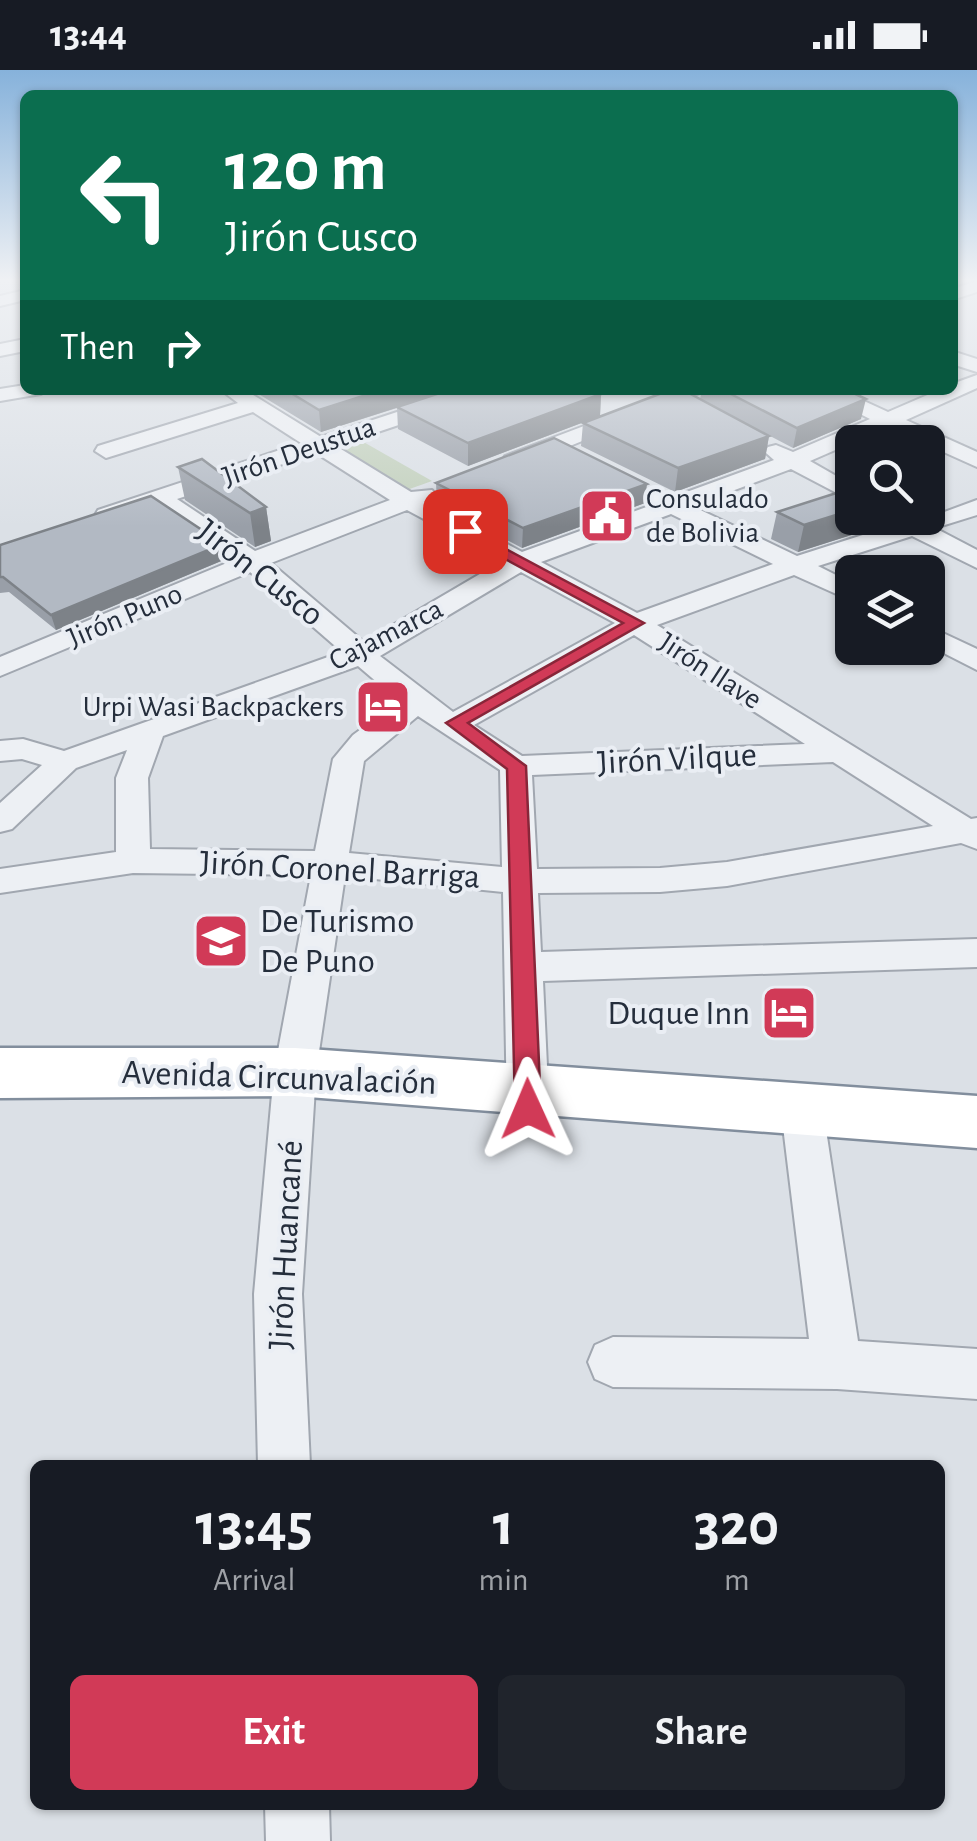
<!DOCTYPE html>
<meta charset="utf-8">
<style>
body{margin:0;font-family:"Alegreya Sans",sans-serif;background:#20242c;color:#f1f3f6;height:100vh;display:flex;flex-direction:column;font-size:38px;white-space:nowrap}
*{box-sizing:border-box;margin:0}
p{font-size:32px;color:#9ea1a6}
.icon{flex:none;width:55px;height:55px;fill:none;stroke:currentColor;stroke-width:2;stroke-linecap:round;stroke-linejoin:round}
.map{position:relative;flex:1;overflow:hidden}
.side{position:absolute;left:30px;top:1390px;width:915px;height:350px;display:flex;flex-direction:column;background:#171b24;border-radius:15px;box-shadow:0 2px 8px #0004}
.side>*{flex:none}
.guide{position:absolute;left:20px;top:20px;width:938px;height:305px;border-radius:15px;box-shadow:0 2px 8px #0004;background:#0b6e4f;color:#fff;overflow:hidden}
.tools{position:absolute;left:835px;top:355px;display:grid;gap:20px}
.tools a{display:grid;place-items:center;width:110px;height:110px;border-radius:15px;background:#171b24;box-shadow:0 2px 8px #0004;font-size:50px}
.pin{position:absolute;display:grid;place-items:center;width:85px;height:85px;color:#fff;margin:-42px;border-radius:20px;box-shadow:0 5px 15px #0006}
.me{position:absolute;width:110px;margin:-55px;rotate:359deg;stroke-linejoin:round;filter:drop-shadow(0 0 8px #0008)}
.turn{display:flex;align-items:center;gap:35px;height:210px;padding:0 40px;font-size:45px}
.turn .icon{width:130px;height:130px;stroke-width:2.5}
.turn b{display:block;font-size:70px;line-height:85px}
.then{display:flex;align-items:center;height:95px;padding:0 40px;background:#0003;gap:20px;font-size:38px}
.eta{display:flex;justify-content:space-evenly;align-items:center;height:170px;text-align:center}
.eta b{font-size:60px;font-weight:700;line-height:70px}
.primary-button{display:flex;gap:20px;margin-top:auto;padding:20px 40px}
.primary-button a{flex:1;height:115px;border-radius:15px;background:#d13a57;color:#fff;font-size:40px;font-weight:700;line-height:115px;text-align:center}
.primary-button a+a{background:#20242c;color:#f1f3f6}
.status{display:flex;justify-content:space-between;align-items:center;height:70px;padding:0 50px;background:#171b24;direction:ltr}
.status svg{height:28px;fill:currentColor}
.map>svg:first-child{display:block}
</style>
<div class="status"><b>13:44</b><svg viewBox="0 0 49 12"><path d="M0 12V9h3v3zM5 12V6h3v6zM10 12V3h3v9zM15 12V0h3v12zM26 1h20v11H26zM47 4h2v5h-2z"/></svg></div>
<div class="map">
<svg width="977" height="1771" viewBox="0 0 977 1771">
<rect width="100%" height="100%" fill="#dbe0e6"/>
<path fill="#c2d0bc" d="M360,370l72,41 -28,10 -72,-41z"/>
<g fill="none" stroke-linecap="round" stroke-linejoin="round">
<g stroke="#a1a7b0" stroke-width="4">
<path id="minor" d="M977,211v11l-25,8v-11z
M25,220v10l-25,6v-10z
M25,269v12l-25,5v-12z
M952,281l25,8v13l-25,-8z
M977,305v13l-71,32 71,32v15l-89,-40 -78,34 42,24v16l-61,-32 -99,37 105,50 97,-31 1,-7h33l49,-18v15l-42,13 42,22v18l-65,-32 -94,30 34,17v18l-58,-26 -137,50 314,194 6,-1v31l-16,-6 -234,43 -67,6 -122,1 3,59 436,-13v28l-434,14 6,128 -6,12 -15,6 -15,-6 -6,-12 -4,-217 -158,-16 -29,196 -14,222 8,171h-52l-4,-171 20,-222 37,-197 -178,-2 -133,20v-24l116,-17v-74l11,-28 -51,18 -64,61 -12,3v-29l42,-38 -20,-6 -22,2v-20l23,-2 41,12 278,-99 -92,-80 -250,104v-19l234,-97 -78,-54 -49,16 -12,-7 3,-5 203,-67 -48,-31 -147,46 -11,-7 3,-5 140,-43 -17,-13h24l76,47 143,-47h30l-3,4 -155,52 75,46 21,-2 4,5 -8,7 94,50 130,-47 -7,-7 4,-5 8,-2 16,6 101,-37 -9,-8 3,-5 8,-2 17,7 77,-33 -57,-29h27l48,22 51,-22h13v-6zM316,383l74,47 -135,51 -78,-52zM407,440l95,51 -138,81 -93,-79zM671,444l102,50 -136,49 -96,-51zM521,502l94,51 -162,89 -73,-56zM634,565l171,109 -283,12 -48,-31zM358,596l41,35 -46,34 -20,24 -18,92 -165,-2 -2,-71 15,-42zM418,646l82,54 2,97 -153,-14 15,-92zM833,692l100,64 -206,36 -67,6 -123,1 -5,-94z
M25,315v5h19l-3,4 -41,7v-12z
M679,320h28l-186,76 -8,2 -11,-7 3,-5z
M928,556l49,23v21l-49,-25z
M802,1022l15,6 6,12 35,231 119,8v50l-140,-10 -224,-2 -18,-8 -7,-17 7,-17 18,-8 196,2 -28,-229 6,-12z
M265,1735h64l1,36h-64z"/>
</g>
<g stroke="#828e9d" stroke-width="5">
<path id="highway" d="M0,978h295l682,48v52l-682,-52 -295,2z"/>
</g>
<use href="#minor" fill="#edf0f4" fill-rule="evenodd"/>
<use href="#highway" fill="#fff" fill-rule="evenodd"/>
</g>
<path fill="#999fa8" d="M252,320h341l8,4 -1,22 -132,50 -70,-37 -1,-21 -76,24z
M702,320h145l14,29 -68,29 -93,-49z
M583,353l186,13 -4,23 -90,33 -94,-46z
M178,397l88,40 5,34 -16,6 -70,-47z
M436,413l209,20 -123,45 -85,-45z
M777,442l112,11 -91,29 -27,-13z
M0,475l226,14 -170,71 -47,-38 -9,1z"/>
<path fill="#7d8288" d="M382,320h70l-131,42 -2,-22z
M601,324l-1,22 -132,50v-23z
M866,329l-5,20 -68,29 4,-20z
M769,366l-4,23 -90,33 3,-24z
M647,414l-2,19 -123,45 1,-20z
M266,437l5,34 -16,6 -5,-34z
M852,440v8h39l-2,5 -91,29 6,-27z
M223,474l3,15 -170,71 -5,-15z"/>
<path fill="#b2b9c3" stroke="#7d8288" stroke-width="2.5" d="M286,320h96l-63,20z
M449,320h144l8,4 -133,49 -71,-36z
M670,320h13l86,46 -91,32 -95,-45z
M723,320h124l19,9 -69,29z
M554,368l93,46 -124,44 -87,-45z
M202,389l64,48 -16,6 -72,-46z
M852,418v22l-48,15 -27,-13z
M151,426l72,48 -172,71 -48,-38h-3v-32z"/>
<linearGradient id="sky" x2="0" y2="1"><stop stop-color="#86b2db"/><stop offset="0.46" stop-color="#eff1f4"/><stop offset="1" stop-color="#eff1f4" stop-opacity="0"/></linearGradient>
<rect width="977" height="457" fill="url(#sky)"/>
<path fill="#d13a57" stroke="#882639" stroke-width="2.5" d="M465,457l179,96 -176,100 58,43 15,343 -4,7 -9,3 -9,-3 -4,-7 -8,-340 -61,-46 177,-100 -164,-89v-6z"/>
<defs>
<g id="civic-square" transform="scale(2.875)"><rect x="-9" y="-9" width="18" height="18" rx="4" fill="#d13a57" stroke="#eaeef4"/><path d="M-.6-6.5H3V-4.5H.6V-3L4-1V1h2V6H-6V1h2V-1L-.6-3ZM-1.2 2.5V6h2.4V2.5Z" fill="#fff"/></g>
<g id="hotel-square" transform="scale(2.875)"><rect x="-9" y="-9" width="18" height="18" rx="4" fill="#d13a57" stroke="#eaeef4"/><path d="M-6-4.5h1.5V1H6V5H4.5V3h-9V5H-6ZM-4 0a1.8 1.8 0 1 1 3.6 0ZM.5 0V-2.5h3Q6-2.5 6 0Z" fill="#fff"/></g>
<g id="school-square" transform="scale(2.875)"><rect x="-9" y="-9" width="18" height="18" rx="4" fill="#d13a57" stroke="#eaeef4"/><path d="M0-5L7-2L0 1L-7-2ZM-4 1L0 2.5L4 1V4Q0 6-4 4Z" fill="#fff"/></g>
</defs>
<g fill-rule="evenodd">
<use href="#civic-square" x="607" y="446"/>
<use href="#hotel-square" x="383" y="637"/>
<use href="#school-square" x="221" y="871"/>
<use href="#hotel-square" x="789" y="943"/>
</g>
<g text-anchor="middle" dominant-baseline="central" stroke-width="8" stroke-linejoin="round" paint-order="stroke">
<g font-size="30" fill="#252e3c" stroke="#eaeef4">
<text transform="translate(299 382) rotate(-19)">Jirón Deustua</text>
<text transform="translate(125 546) rotate(-23)">Jirón Puno</text>
<text transform="translate(386 565) rotate(-27)">Cajamarca</text>
<text transform="translate(710 601) rotate(33)">Jirón Ilave</text>
</g>
<g font-size="30" fill="#252e3c" stroke="#eaeef4" text-anchor="start">
<text x="646" y="429">Consulado<tspan x="646" dy="34">de Bolivia</tspan></text>
<text x="344" y="637" text-anchor="end">Urpi Wasi Backpackers</text>
</g>
<g font-size="35" fill="#252e3c" stroke="#eaeef4">
<text transform="translate(260 503) rotate(38)">Jirón Cusco</text>
<text transform="translate(677 689) rotate(-3)">Jirón Vilque</text>
<text transform="translate(340 800) rotate(3)">Jirón Coronel Barriga</text>
<text transform="translate(279 1008) rotate(2)">Avenida Circunvalación</text>
<text transform="translate(286 1175) rotate(-87)">Jirón Huancané</text>
</g>
<g font-size="35" fill="#252e3c" stroke="#eaeef4" text-anchor="start">
<text x="260" y="851">De Turismo<tspan x="260" dy="40">De Puno</tspan></text>
<text x="750" y="943" text-anchor="end">Duque Inn</text>
</g>
</g>
</svg>
<div class="tools">
<a><svg class="icon" aria-label="search" viewBox="0 0 24 24"><circle cx="10" cy="10" r="6"/><path d="M15 15l6 6"/></svg></a>
<a><svg class="icon" aria-label="layers" viewBox="0 0 24 24"><path d="M12 4l9 5-9 5-9-5zM3 14l9 5 9-5"/></svg></a>
</div>
<div class="pin" style="left:465px;top:461px;background:#d93025"><svg class="icon" aria-label="arrive" viewBox="0 0 24 24"><path d="M6 21V4h12l-3 4 3 4H6"/></svg></div>
<svg class="me" style="left:528px;top:1039px" viewBox="-20 -20 40 40"><path d="M0-17L14 15 0 8-14 15z" fill="#d13a57" stroke="#fff" stroke-width="4"/></svg>
<div class="guide">
<div class="turn"><svg class="icon" aria-label="left" viewBox="0 0 24 24"><path d="M17 20v-9H6M10 6l-5 5 5 5"/></svg><div><b>120 m</b>Jirón Cusco</div></div>
<div class="then">Then<svg class="icon" aria-label="right" viewBox="0 0 24 24"><path d="M7 20v-9h11M14 6l5 5-5 5"/></svg></div>
</div>
<section class="side">
<div class="eta">
<div><b>13:45</b><p>Arrival</p></div>
<div><b>1</b><p>min</p></div>
<div><b>320</b><p>m</p></div>
</div>
<div class="primary-button"><a>Exit</a><a>Share</a></div>
</section>
</div>
